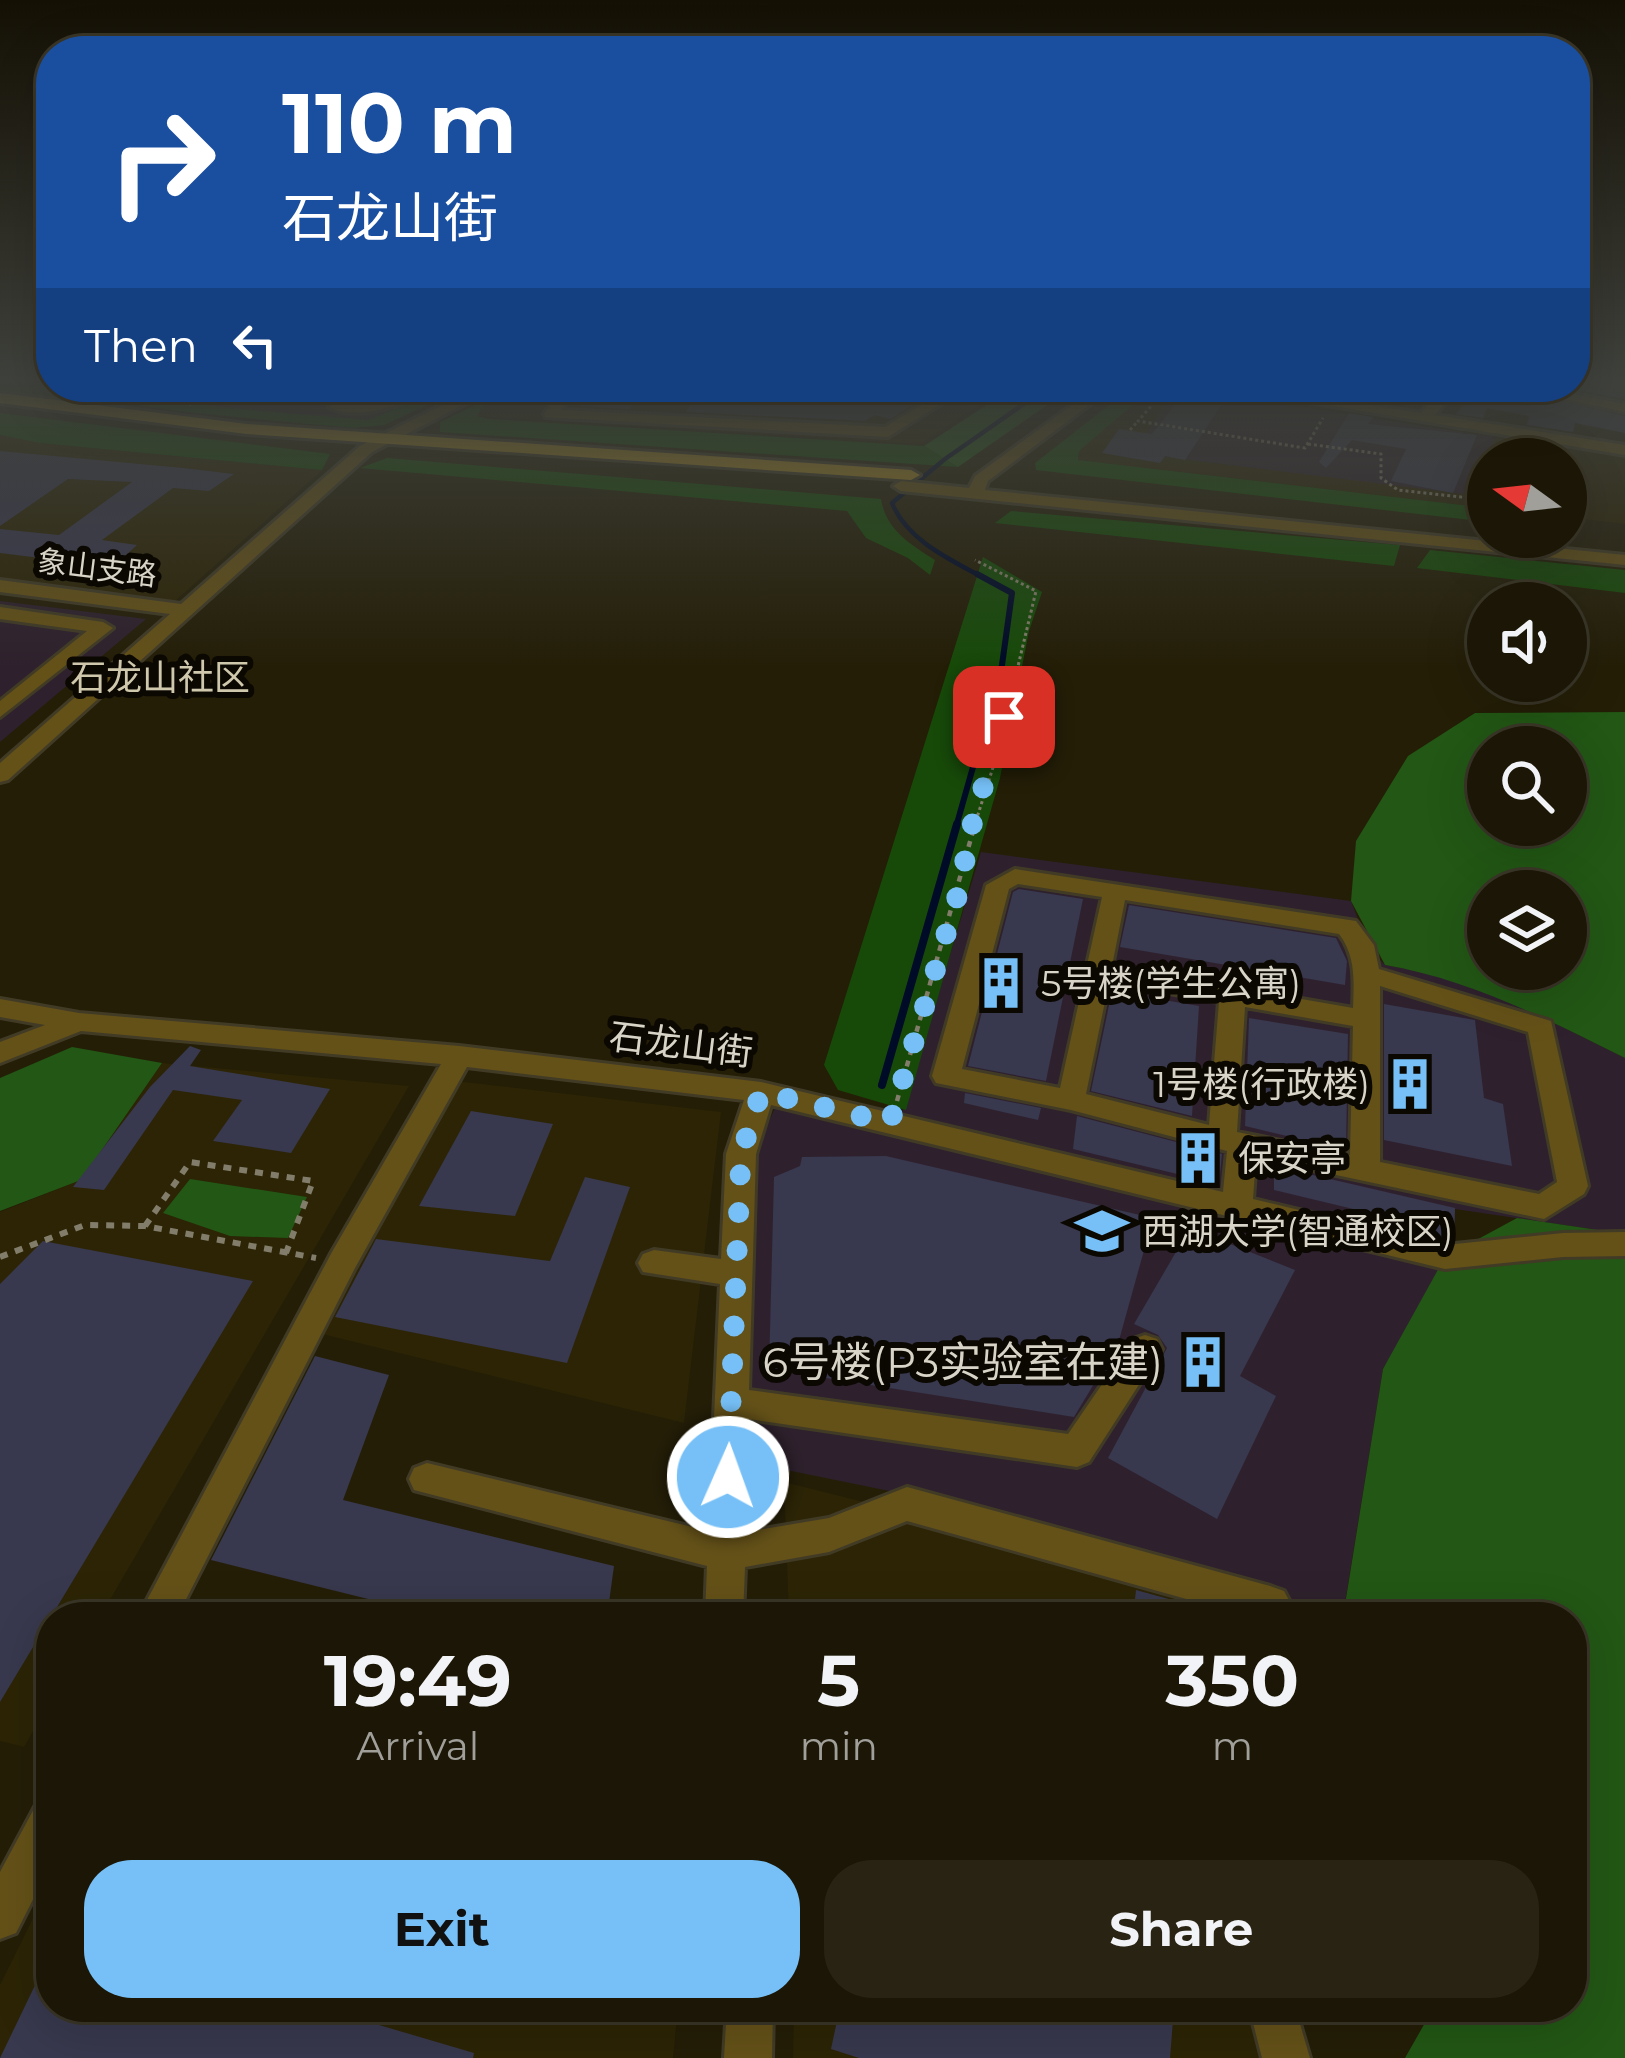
<!DOCTYPE html>
<meta charset="utf-8">
<style>
body{margin:0;font-family:Montserrat,"Noto Sans SC",sans-serif;background:#282313;color:#f1f3f6;height:100vh;display:flex;flex-direction:column;font-size:45px;white-space:nowrap}
*{box-sizing:border-box;margin:0}
p{font-size:39px;color:#a09f9a}
.icon{flex:none;width:66px;height:66px;fill:none;stroke:currentColor;stroke-width:2;stroke-linecap:round;stroke-linejoin:round}
.map{position:relative;flex:1;overflow:hidden}
.drawer{position:absolute;left:36px;top:1602px;width:1551px;height:420px;display:flex;flex-direction:column;background:#1b1605;border-radius:48px;box-shadow:0 12px 48px #0002,0 0 0 3px #393527}
.drawer>*{flex:none}
.hud{position:absolute;left:36px;top:36px;width:1554px;height:366px;border-radius:48px;box-shadow:0 12px 48px #0002,0 0 0 3px #393527;background:#1a4fa0;color:#fff;overflow:hidden}
.needle{width:78px;rotate:285deg}
.tools{position:absolute;left:1467px;top:438px;display:grid;gap:24px}
.tools a{display:grid;place-items:center;width:120px;height:120px;border-radius:50%;background:#1b1605;box-shadow:0 12px 48px #0002,0 0 0 3px #393527;font-size:60px}
.pin{position:absolute;display:grid;place-items:center;width:102px;height:102px;color:#fff;margin:-51px;border-radius:24px;box-shadow:0 6px 18px #0006}
.me{position:absolute;width:132px;margin:-66px;rotate:2deg;stroke-linejoin:round;filter:drop-shadow(0 0 9px #0008)}
.turn{display:flex;align-items:center;gap:42px;height:252px;padding:0 48px;font-size:54px}
.turn .icon{width:156px;height:156px;stroke-width:2.5}
.turn b{display:block;font-size:84px;line-height:102px}
.then{display:flex;align-items:center;height:114px;padding:0 48px;background:#0003;gap:24px;font-size:45px}
.eta{display:flex;justify-content:space-evenly;align-items:center;height:204px;text-align:center}
.eta b{font-size:72px;font-weight:700;line-height:84px}
.button{display:flex;gap:24px;margin-top:auto;padding:24px 48px}
.button a{flex:1;height:138px;border-radius:48px;background:#76c0f7;color:#111;font-size:48px;font-weight:700;line-height:138px;text-align:center}
.button a+a{background:#282313;color:#f1f3f6}
.map>svg:first-child{display:block}
</style>
<div class="map">
<svg width="1625" height="2058" viewBox="0 0 1625 2058">
<rect width="100%" height="100%" fill="#241e07"/>
<path fill="#2c2405" d="M522,387h484l-86,57 -443,-28 7,-11z
M1154,387l471,68v69l-59,-7v-58h-78v49l-410,-48 1,-9z
M1277,387h169l-15,18 -23,2z
M0,435l40,8 282,27 -148,132 -174,-22z
M162,1063l247,23 -309,531h-49v83l-27,47 -24,-6v-529l81,-32z
M456,1081l265,31 -37,311 -366,-90z
M784,1482l517,129 1,6h-513z
M51,1882v125h627l-5,51h-673v-73z
M794,2007h505l4,51h-510z"/>
<path fill="#2e212d" d="M0,379h51v8h415l-82,38 -31,3 -159,-15 -184,-25 -10,-2z
M1176,388l319,49 -23,58 -338,-42z
M0,601l146,18 -146,123z
M981,852l370,49 18,47 16,17 46,8 67,22 127,63v176l-170,-25 -2,45 -70,115 -40,246 -292,-91 -309,-63 10,-302 23,-51 121,25z"/>
<path fill="#174a09" d="M0,379l229,29 140,12 73,-33h24l-82,38 -31,3 -159,-15 -184,-25 -10,-2z
M1132,387h22l-75,64 -1,9 410,48v14l-452,-52 -1,-7z
M477,404l7,1 -7,11 11,3 436,27 34,21 -518,-35v-10z
M0,413l330,41 -8,16 -282,-27 -40,-8z
M387,458l494,41c5,31 29,45 54,61l-5,15 -22,-17 -42,-20 -19,-27 -487,-43z
M1011,511l389,34 -6,21 -399,-43z
M1430,550l195,20v23l-208,-25z
M983,557l59,35 -13,39 -29,147 -94,332 -68,-20 -14,-25z"/>
<path fill="#225715" fill-rule="evenodd" d="M1014,387h59l-115,80 -34,-21z
M1625,712v346c-79,-39 -153,-78 -240,-93l-34,-64 5,-60 52,-85 67,-43zM1488,747h78v78h-78zM1488,891h78v78h-78z
M72,1047l90,16 -81,117 -81,31v-133z
M190,1179l117,18 -19,41 -58,-2 -67,-23z
M1517,1218l108,16v824h-220l29,-51h138v-390h-229l40,-248 62,-112z"/>
<g fill="none" stroke-linecap="round" stroke-linejoin="round">
<path stroke="#000b28" stroke-width="4.5" d="M982,577c-33,-18 -75,-37 -90,-74l53,-44 103,-72"/>
<path stroke="#000b28" stroke-width="6" d="M956,827l46,-162 10,-72 -35,-19"/>
<path stroke="#000b28" stroke-width="8" d="M882,1085l75,-261"/>
</g>
<path fill="#38384e" d="M1575,379h50v20l-65,-12h15z
M594,387h55l-20,22 -50,-3z
M886,387h56l-52,32 -15,-4 -10,6 -179,-9 11,-18 136,10 24,-16 19,5z
M1479,387h23l123,29v17l-50,-10 -2,9 -46,-7 2,-9 -42,-8 -4,10 -27,-4z
M1182,395l42,6 -39,59 -20,-4 -5,7 -58,-10 17,-24 33,5z
M1349,413l25,4 -6,7 109,11 -24,58 -62,-12 15,-32 -54,-9 -26,28 -7,-6z
M0,451l183,17 51,6 -25,17 -36,-3 -71,52 35,5 -24,22 -113,-14v-24l59,6 73,-53 -64,-3 -68,47z
M1019,889l64,10 -37,182 -78,-15 45,-174z
M1129,905l207,33 11,23 -2,24 -225,-38z
M1112,991l87,15 -7,110 -101,-25z
M1384,1004l91,16 9,78 19,6 9,62 -128,-26z
M1249,1018l99,16 -2,116 -101,-24z
M190,1046l11,4 -11,16 140,23 -39,64 -78,-12 29,-41 -69,-10 -69,100 -31,-3 77,-100z
M965,1093l76,15 -3,12 -74,-17z
M471,1111l82,13 -38,92 -96,-10z
M1077,1116l145,38 -3,30 -146,-35z
M886,1156l267,62 -35,126 -44,73 -305,-48 5,-192 26,-11 2,-9z
M1274,1166l181,42 -1,32 -55,-11v-9l-125,-30z
M585,1177l45,10 -63,176 -232,-46 41,-78 174,22z
M1190,1228l105,42 -55,106 36,20 -59,123 -109,-61 59,-110 -9,-13 -24,-11z
M43,1241l210,40 -253,421v-418z
M315,1356l74,19 -46,125 271,66 -7,51h-166l-230,-57z
M1136,1590l98,27h-101z
M51,1952v55h267l156,46 -1,5h-473z
M840,2007h334l-4,51h-311l-28,-9z"/>
<g fill="none" stroke-linecap="round" stroke-linejoin="round">
<g stroke="#413b26" stroke-width="6">
<path id="minor" d="M414,387h20c-25,17 -77,35 -105,20l7,-4 43,-2z
M479,387h18l-125,65 -364,328 -8,2v-19l170,-149 -170,-22v-12l181,24 179,-158z
M563,387h14l-16,23 324,17 66,-40h17l-80,50 -342,-20 -2,-3z
M1097,387h16l-125,94 -3,9 640,65v10l-724,-74 -8,-5 8,-5 68,7 6,-12z
M1220,387h35l166,26 22,-26h15l-23,28 190,30v10z
M1506,387h30l89,17v8z
M0,607l103,15 10,6 -113,89v-16l87,-70 -87,-12z
M1015,869l341,52 18,24 5,24 172,52 37,165 -4,8 -40,25 -288,-61 -3,41 192,46 118,-12 62,-1v24l-62,1 -118,12 -674,-164 -15,49 -7,236 319,44 65,-95 12,-4 12,4 5,10 -73,113 -12,5 -328,-48 -3,113 83,-14 78,-31 363,99 14,5 14,26h-47l-344,-96 -78,31 -84,15 -2,50h-38l2,-51 -293,-76 -5,-11 5,-11 13,-5 282,68 11,-247 -77,-12 -5,-9 5,-9 11,-4 67,9 5,-105 18,-54 -277,-33 -112,201 -178,349h-39l194,-365 109,-188 -360,-33 -81,32v-21l45,-17 -45,-8v-18l79,14 380,33 302,36 462,110 4,-41 -156,-41 -135,-27 -4,-7 54,-191zM1018,884l84,13 -42,191 -98,-19 47,-180zM1125,900l214,34c17,22 15,47 14,74l-241,-42zM1109,982l110,20 -10,123 -123,-31zM1380,986l148,46 29,150 -18,12 -159,-32zM1245,1007l108,19 -3,129 -113,-23z
M51,1799v65l-35,69 -16,6v-67l36,-67z
M727,2007h46l-1,51h-48z
M1249,2007h46l15,51h-48z"/>
</g>
<g stroke="#413b26" stroke-width="6">
<path id="major" d="M0,393l247,31 664,46 9,5 -9,5 -664,-46 -247,-31z"/>
</g>
<path stroke="#827d6b" stroke-width="3" stroke-dasharray="3 3" stroke-linecap="butt" d="M661,391l165,10 24,-14
M1216,398l-52,-6 -26,29 167,27 18,-30
M652,404l17,-17
M189,405l32,-18
M1130,430l8,-9
M1308,444l73,10v24l17,12 90,10
M1504,459l3,-13
M974,827l22,-69 40,-167 -61,-31"/>
<path stroke="#827d6b" stroke-width="4.5" stroke-dasharray="6 6" stroke-linecap="butt" d="M897,1101l78,-277"/>
<path stroke="#827d6b" stroke-width="6" stroke-dasharray="8 8" stroke-linecap="butt" d="M145,1226l45,-64 123,19 -27,72
M0,1257l85,-32 60,1 171,32"/>
<use href="#minor" fill="#645118" fill-rule="evenodd"/>
<use href="#major" fill="#a48420" fill-rule="evenodd"/>
</g>
<linearGradient id="sky" x2="0" y2="1"><stop stop-color="#141004"/><stop offset="0.57" stop-color="#3f413c"/><stop offset="1" stop-color="#3f413c" stop-opacity="0"/></linearGradient>
<rect width="1625" height="667" fill="url(#sky)"/>
<g fill="none" stroke-linecap="round" stroke-linejoin="round">
<path stroke="#76c0f7" stroke-width="21" stroke-dasharray="0 37.8" d="M728,1477l13,-323 20,-62 129,31 73,-246 4,-35 37,-125"/>
</g>
<defs>
<g id="building-bare" transform="scale(4.14)"><path d="M-4-6H4V6H1V3H-1V6H-4ZM-2.5-4.3h1.7v1.8h-1.7ZM.8-4.3h1.7v1.8H.8ZM-2.5-1h1.7V.8h-1.7ZM.8-1h1.7V.8H.8Z" fill="#76c0f7" stroke="#0b0802" stroke-width="2.5" paint-order="stroke"/></g>
<g id="university-bare" transform="scale(4.14)"><path d="M0-5L7-2L0 1L-7-2ZM-4 1L0 2.5L4 1V4Q0 6-4 4Z" fill="#76c0f7" stroke="#0b0802" stroke-width="2.5" paint-order="stroke"/></g>
</defs>
<g fill-rule="evenodd">
<use href="#building-bare" x="1001" y="983"/>
<use href="#building-bare" x="1410" y="1084"/>
<use href="#building-bare" x="1198" y="1158"/>
<use href="#university-bare" x="1102" y="1231"/>
<use href="#building-bare" x="1203" y="1362"/>
</g>
<g text-anchor="middle" dominant-baseline="central" stroke-width="12" stroke-linejoin="round" paint-order="stroke">
<g font-size="30" fill="#d8d4c7" stroke="#0b0802">
<text transform="translate(97 568) rotate(7)">象山支路</text>
</g>
<g font-size="36" fill="#d0c8ad" stroke="#0b0802">
<text x="160" y="677">石龙山社区</text>
</g>
<g font-size="36" fill="#d8d4c7" stroke="#0b0802" text-anchor="start">
<text x="1041" y="983">5号楼(学生公寓)</text>
<text x="1370" y="1084" text-anchor="end">1号楼(行政楼)</text>
<text x="1238" y="1158">保安亭</text>
<text x="1142" y="1231">西湖大学(智通校区)</text>
</g>
<g font-size="36" fill="#d8d4c7" stroke="#0b0802">
<text transform="translate(681 1044) rotate(7)">石龙山街</text>
</g>
<g font-size="42" fill="#d8d4c7" stroke="#0b0802" text-anchor="end">
<text x="1163" y="1362">6号楼(P3实验室在建)</text>
</g>
</g>
</svg>
<div class="tools">
<a><svg class="needle" viewBox="-14 -14 28 28"><path d="M0-13l5 13h-10z" fill="#e53935"/><path d="M0 13l5-13h-10z" fill="#a09f9a"/></svg></a>
<a><svg class="icon" aria-label="sound" viewBox="0 0 24 24"><path d="M4 9h4l5-4v14l-5-4H4zM17 9q2 3 0 6"/></svg></a>
<a><svg class="icon" aria-label="search" viewBox="0 0 24 24"><circle cx="10" cy="10" r="6"/><path d="M15 15l6 6"/></svg></a>
<a><svg class="icon" aria-label="layers" viewBox="0 0 24 24"><path d="M12 4l9 5-9 5-9-5zM3 14l9 5 9-5"/></svg></a>
</div>
<div class="pin" style="left:1004px;top:717px;background:#d93025"><svg class="icon" aria-label="arrive" viewBox="0 0 24 24"><path d="M6 21V4h12l-3 4 3 4H6"/></svg></div>
<svg class="me" style="left:728px;top:1477px" viewBox="-20 -20 40 40"><circle r="17" fill="#76c0f7" stroke="#fff" stroke-width="3"/><path d="M0-11L8 9 0 5-8 9z" fill="#fff"/></svg>
<div class="hud">
<div class="turn"><svg class="icon" aria-label="right" viewBox="0 0 24 24"><path d="M7 20v-9h11M14 6l5 5-5 5"/></svg><div><b>110 m</b>石龙山街</div></div>
<div class="then">Then<svg class="icon" aria-label="left" viewBox="0 0 24 24"><path d="M17 20v-9H6M10 6l-5 5 5 5"/></svg></div>
</div>
<section class="drawer">
<div class="eta">
<div><b>19:49</b><p>Arrival</p></div>
<div><b>5</b><p>min</p></div>
<div><b>350</b><p>m</p></div>
</div>
<div class="button"><a>Exit</a><a>Share</a></div>
</section>
</div>
